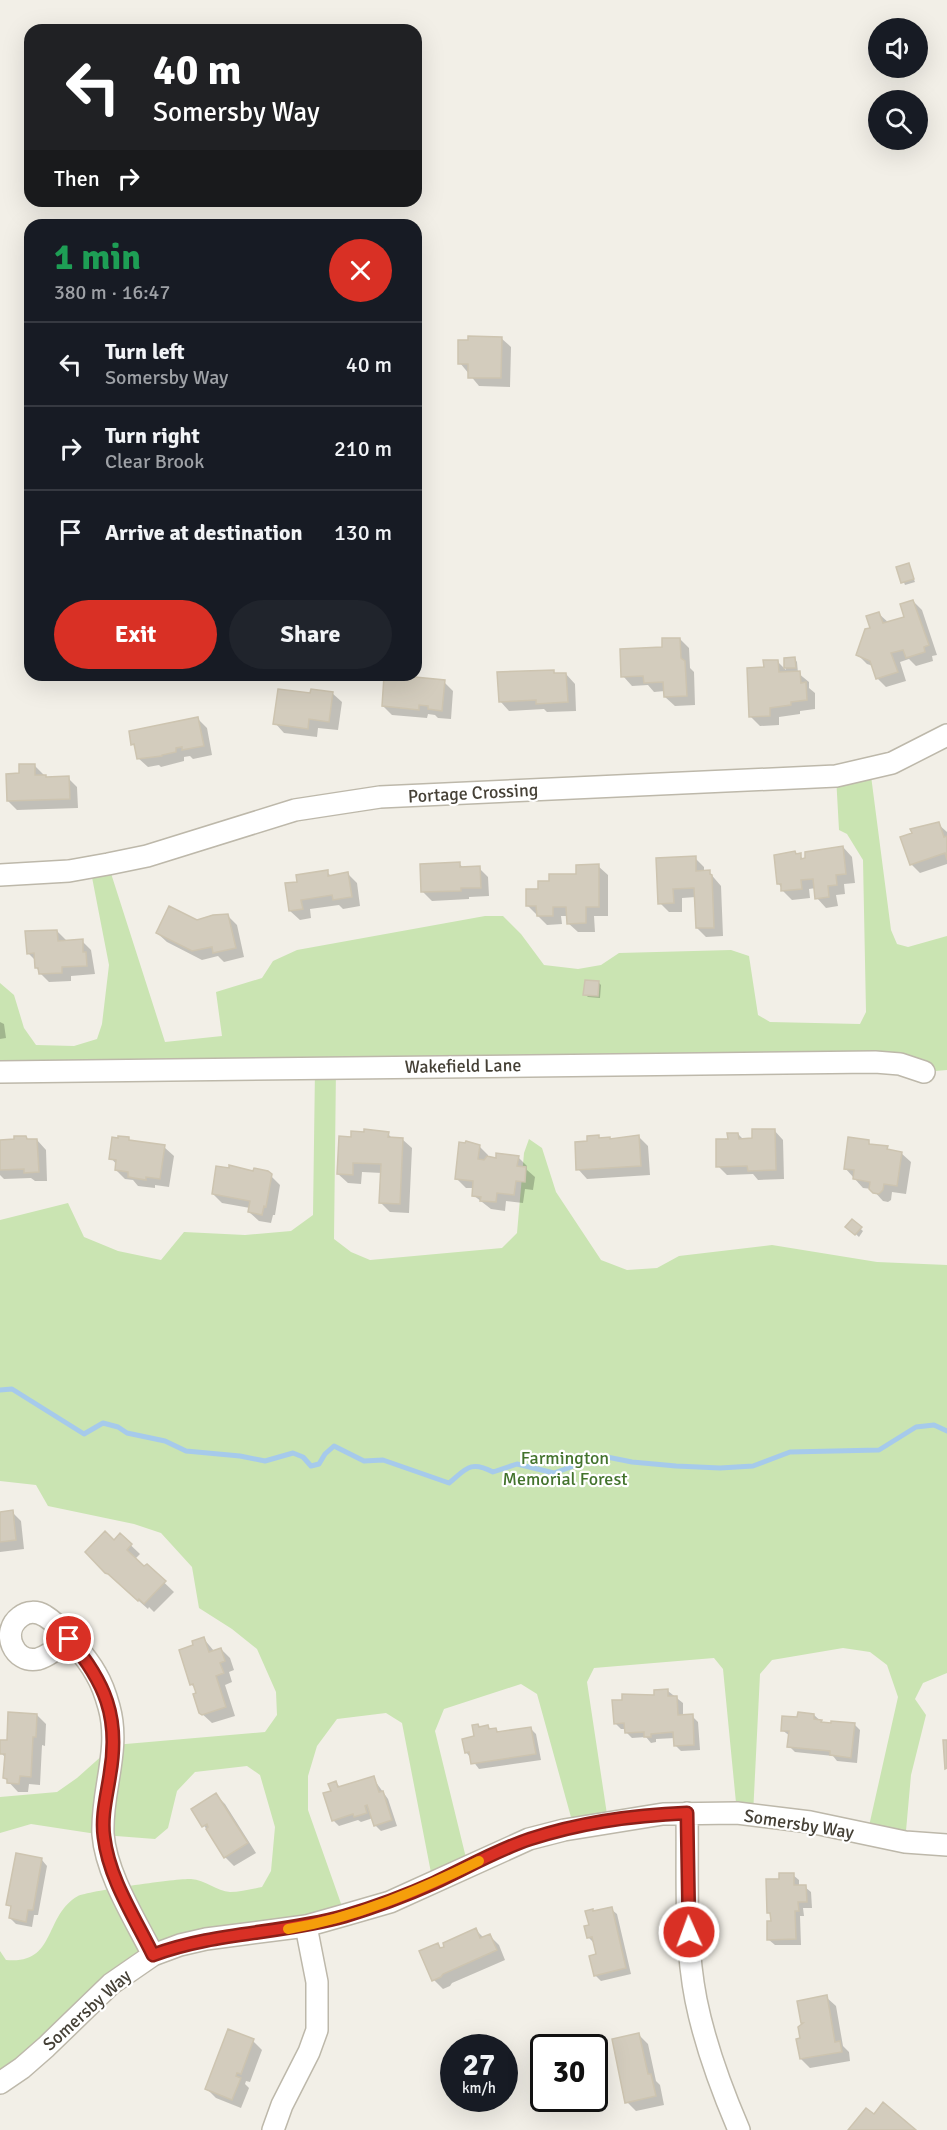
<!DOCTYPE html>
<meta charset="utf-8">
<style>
body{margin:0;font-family:Signika,sans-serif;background:#20242c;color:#f1f3f6;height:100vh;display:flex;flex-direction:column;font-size:22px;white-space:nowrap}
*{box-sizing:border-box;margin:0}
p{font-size:20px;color:#9ea1a6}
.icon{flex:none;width:33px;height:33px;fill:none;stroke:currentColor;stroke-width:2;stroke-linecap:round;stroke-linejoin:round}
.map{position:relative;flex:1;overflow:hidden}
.sheet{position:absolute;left:24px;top:219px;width:398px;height:462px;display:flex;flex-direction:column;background:#171b24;border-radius:18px;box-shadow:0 6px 24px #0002}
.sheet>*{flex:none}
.guide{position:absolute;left:24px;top:24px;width:398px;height:183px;border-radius:18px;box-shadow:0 6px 24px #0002;background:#202124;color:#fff;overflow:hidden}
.tools{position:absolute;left:868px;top:18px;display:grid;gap:12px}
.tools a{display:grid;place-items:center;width:60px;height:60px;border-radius:50%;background:#171b24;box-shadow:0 6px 24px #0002;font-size:30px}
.speed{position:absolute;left:440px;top:2034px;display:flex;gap:12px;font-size:30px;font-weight:700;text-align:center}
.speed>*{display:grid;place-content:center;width:78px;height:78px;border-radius:50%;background:#171b24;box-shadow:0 6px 24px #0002;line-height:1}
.speed small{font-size:15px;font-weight:400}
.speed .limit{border:3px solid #111;border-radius:9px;background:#fff;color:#111}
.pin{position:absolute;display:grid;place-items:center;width:51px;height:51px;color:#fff;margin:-26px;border:3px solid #fff;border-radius:50%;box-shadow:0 2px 6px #0007}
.me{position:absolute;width:66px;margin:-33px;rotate:358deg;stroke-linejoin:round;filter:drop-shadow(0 0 4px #0008)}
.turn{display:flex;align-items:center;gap:21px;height:126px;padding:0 30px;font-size:27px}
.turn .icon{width:78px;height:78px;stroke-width:2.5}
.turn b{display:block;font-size:42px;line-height:51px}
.then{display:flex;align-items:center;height:57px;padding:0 30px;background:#0003;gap:12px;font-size:22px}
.round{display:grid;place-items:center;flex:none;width:63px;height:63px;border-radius:32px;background:#20242c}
.head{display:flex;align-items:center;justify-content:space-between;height:102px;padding:0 30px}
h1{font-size:36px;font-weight:700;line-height:45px;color:#1e9e55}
.action{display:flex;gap:12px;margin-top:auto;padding:12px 30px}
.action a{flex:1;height:69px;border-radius:36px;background:#d93025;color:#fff;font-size:24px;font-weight:700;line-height:69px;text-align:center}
.action a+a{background:#20242c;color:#f1f3f6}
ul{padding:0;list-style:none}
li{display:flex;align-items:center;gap:18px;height:84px;padding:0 30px;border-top:2px solid #363941}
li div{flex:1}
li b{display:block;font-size:22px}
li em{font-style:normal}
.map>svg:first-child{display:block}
</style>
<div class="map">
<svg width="947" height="2130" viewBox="0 0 947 2130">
<rect width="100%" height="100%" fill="#f2efe7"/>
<path fill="#cae4b2" d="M870,768l21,162 6,14 11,3 39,-11v134l-23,2 -588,-4 -2,171 17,13 19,8 132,-12 15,-15 7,-80 5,-14 13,9 14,44 45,68 26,10 30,-2 22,-12 93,-11 105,17 70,3v408l-24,10 -8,16 11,16 -15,60 -6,67 -38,-7 31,-138 -11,-32 -17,-13 -27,-4 -71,12 -12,14 -7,141 -16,-2 -14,-144 -9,-11 -120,10 -7,14 21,139 -34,7 -37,-134 -16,-10 -77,25 -9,22 33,135 -35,17 -31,-160 -16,-10 -49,6 -20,27 -9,30v34l37,105 -192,40 -153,128v-132l6,9c51,5 37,-44 72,-64 10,-5 100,-18 113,-17 14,1 26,12 39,13 10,0 22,-3 32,-5l9,-16 4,-44 -15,-52 -13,-9 -52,6 -18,19 -9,37 -13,11 -52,-4 -72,-11 -31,9v-36l57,-5 20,-14 37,-33 151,-13 12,-17 -1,-23 -19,-43 -25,-20 -33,-21 -7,-41 -31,-34 -27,-9 -86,-18 -12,-21 -36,-4v-261l68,-17 16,34 34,14 43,9 23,-28 61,3 46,-4 22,-16 2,-146 -315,3v-89l14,12 10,33 12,17 38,1 23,-7 5,-15 7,-59 -19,-98 18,-3 57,178 57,-6 -6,-44 46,-14 11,-17 24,-11 188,-34h18l18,18 23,31 34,4 23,-4 18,-12 112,-3 18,6 9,59 12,7 90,2 6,-12 -3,-152 -16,-26 -8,-4 -3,-54z"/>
<path fill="#0003" d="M501,338l10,9 -1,40 -31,-1 -19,-23z
M908,565l7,17 -10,3 -7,-17z
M913,601l9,9 15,45 -5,1 1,5 -17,5 -7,-7 -9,3 6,19 -20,6 -9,-9 -4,-12 -6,-2 -9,-9 21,-41 10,9 17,-5z
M680,639l9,9 1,20 4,4 1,33 -20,1 -10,-9v-6l-11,1 -6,-7 -16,1 -9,-10z
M785,659h10l2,3 1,11 11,9v6l6,5v16l-15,2v3l-21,3v8l-19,1 -9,-9 14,-49 12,-7 9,9z
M553,671l4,4 9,-1 9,10 1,27 -29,1 -3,-3 -35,2 -9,-10z
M395,675h18l1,4 30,3 9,9 -2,28 -13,-1 -3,-3 -7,-1 -1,4 -35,-3 -9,-9z
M332,693l10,9 -4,28 -20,-2 -1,9 -33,-4 -9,-10 36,-29z
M198,719l9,9 5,27 -19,4 -3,-3 -6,1v4l-23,6 -2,-2 -11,2 -10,-9 -1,-10 -4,-4z
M34,765l13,13h21l9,9 1,21 -61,2 -9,-9 13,-26z
M938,824l9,8v32l-27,9 -9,-9 3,-31z
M843,847l9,10 3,26 -11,1 1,10 -9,1 2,11 -12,2 -9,-10 -1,-10 -7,1 1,9 -18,2 -9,-9 -4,-7 16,-32 12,10z
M695,858l9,9v5h5l12,14 2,50 -17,1 -9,-9 -1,-31 -14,1v14h-13l-9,-9z
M459,864l5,4h15l9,9 1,19 -20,1v2l-37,2 -9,-9z
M598,866l10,9v41h-14l1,16h-17l-10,-9v-7h-7l1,8 -15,1 -19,-19 12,-16 11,-8 27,-7z
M327,872l5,5 16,-3 9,9 3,23 -17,3 -4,-4 -29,4 1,9 -11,2 -10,-9 8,-28z
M228,916l9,9 7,32 -20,5 -6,-6 -16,4 -35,-18 -10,-9 39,-12z
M57,931l9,9 16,1 9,9 4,24 -24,2v5l-22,1 -9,-9 -4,-6v-6l-8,-8z
M599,983l2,2 -1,13 -12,-1 -3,-3z
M0,1022l4,2 2,14 -6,1z
M774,1130l9,10 1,39 -26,1 -5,-6 -26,1 -9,-9 11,-26 9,-6 6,6h10z
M388,1134l5,5h9l10,9 -3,65 -19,-1 -9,-9 1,-30 -20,-1 -1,12 -13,-1 -10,-9z
M26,1137l3,4 8,-1 9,10 1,31h-12l-4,-3 -27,1 -4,-4v-33z
M599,1137l2,2 10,1 28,-3 9,9 2,29 -63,4 -9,-10 11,-27z
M128,1139l3,3 33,5 10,9 -5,31 -14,-2v3l-17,-2 -5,-6 -8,-1 -9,-9 1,-5 -6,-7z
M868,1142l4,4 15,2 4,4 10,1 10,9 -5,32 -14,-2 -1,8 -3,2 -5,-1 -11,-12 -9,-1 -18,-20z
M479,1146l9,9v3l30,-1 9,9v4l8,7 -2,13 -8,-1 -2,14 -17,-2 -1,10 -14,-2 -18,-14 1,-7h-8l-10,-10z
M267,1172l13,13 -5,30h-2l-2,8 -12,-2 -10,-9 1,-4 -28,-5 -9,-9 41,-21z
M852,1221l11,10 -4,6 -12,-11z
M12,1512l9,9 3,28 -24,3v-39z
M120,1535l20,19 -5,5 9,9 3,-2 27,26 -20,20 -5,-5 -1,2 -42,-37 8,-30z
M204,1639l10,12 7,-2 9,9 4,12 -5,2 3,10 -7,3 10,31 -23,7 -12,-11 -4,-23 -5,-5 4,-38z
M668,1691l15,12v13h9l6,6 2,28 -19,1 -6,-6v-7l-19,1v3l-5,1 -5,-6 -14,1 -6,-6v-3h-5l-6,-6z
M37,1715l9,9 -1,22 -3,-1 -2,40 -11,-1 -1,8h-10l-13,-14 1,-20 -5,-5 7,-11z
M814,1715l10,9h30l6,6 -3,33 -20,-2 -4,-5 -38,-4 -6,-6 1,-10 -8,-6 17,-11z
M478,1725l2,3 8,-1 10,6 32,-5 6,6 5,26 -62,9 -13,-17 9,-14z
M373,1778l15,21 9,27 -16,5 -6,-6 -2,-7 -12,4 -3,-2 -19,6 -6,-6 3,-37 5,5z
M216,1795l9,9 31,49 -22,13 -9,-9 -32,-48z
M42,1860l5,6 -9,49h-4l-2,12 -16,-3 -6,-6 2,-10 -4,-4z
M793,1875l6,5v7h6l6,5 1,16h-9l1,8h-4l1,29h-26l-6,-5 3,-18v-6l-3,-3 12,-33z
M611,1909l6,5 14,60 -30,7 -6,-6 3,-20 -3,-11 -6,-6 5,-25z
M476,1930l8,8 6,-2 9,9 6,15 -53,23 -2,3 -7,3 -9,-9 3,-35 5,4z
M826,1997l10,9 7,40 6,6 1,9 -40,7 -9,-9 1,-20z
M639,2035l9,9 8,37 4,4 4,20 -28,6 -9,-9z
M253,2041l9,9 -12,32 -4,-1 -1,3 4,4 -8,20 -25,-10 -9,-9z"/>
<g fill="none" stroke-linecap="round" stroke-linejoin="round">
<path stroke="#a6caeb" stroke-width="5" d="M0,1390l12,-1 72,45 19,-11 15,4 9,6 38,8 21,10 54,5 25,5 28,-8 10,4 8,9 8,-2 6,-10 9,-8 30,15 19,-1 66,23c17,-14 21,-23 44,-11l24,-8 37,9 48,-17 30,6 44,4 44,2 33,-2 37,-14 89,-2 37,-23 18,-2 13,6"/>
</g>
<path fill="#d3ccbd" stroke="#cdc4b0" stroke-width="1.5" d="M468,336l34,1 -1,41h-33v-14h-10v-24h10z
M909,563l5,16 -13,4 -5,-16z
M913,600l16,45 -5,2 1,5 -19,6 -3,-8 -12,3 7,19 -22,7 -6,-18 -14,-6 9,-26 5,-1 -4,-12 13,-4 4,11 21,-6 -4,-13z
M662,638h18l1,20 4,3 2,35 -23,1 -1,-15 -19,1 -1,-7 -22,1 -1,-28 42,-2z
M795,657l1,11h-12v-10z
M763,660h15l1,12 21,-1 1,12 5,-1 1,18 -16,2v3l-21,3v8l-21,1 -2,-49 17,-1z
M554,670v3h12l2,29 -32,2v-4l-37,2 -2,-30z
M394,675l51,5 -3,31 -14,-2v-3l-9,-1v5l-37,-4 2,-30 10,1z
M278,689l32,4 1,-4 22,3 -4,30 -20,-3 -1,10 -35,-5z
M198,717l6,29 -22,4v-3l-6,1v4l-14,3v1l-25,3 -3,-15 -3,1 -2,-14z
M19,764h16v11h11v2l23,-1 1,23 -63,2 -1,-27 13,-1z
M939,822l5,15 3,-1v24l-2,-7 -35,12 -10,-28 12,-4 -2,-4z
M843,846l3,28 -10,1 1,10 -9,1 1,11 -14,2 -2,-20 -12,1 1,9 -21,2v-7h-4l-3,-29 21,-4 1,3 5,-1v6l4,-1v-6z
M696,856v15l14,-1v4l2,1 2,53h-18l-2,-40 -21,1 1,14 -16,1 -2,-46z
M460,862v5l20,-1 1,22h-20v3l-40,1 -1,-28z
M599,864v43h-13v16l-19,1 -1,-17h-13v9h-16l-1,-10h-10v-17h12v-8h11v-7h27v-9z
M328,870v6l20,-4 4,25 -19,3 -1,-5 -31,5 2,9 -14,2 -4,-28 12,-1 -1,-7z
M169,906l28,14 16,-5 15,-1 8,34 -23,5 -1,-6 -20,4 -36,-18z
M57,930l1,11 25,-2v13h3l1,14 -25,1v6l-23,1 -1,-6h-3l-1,-15 -7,1 -2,-23z
M585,980l14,1 -1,15 -15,-1z
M364,1129l25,3 -1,5 15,1 -3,66 -21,-1 2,-39 -28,-1v12l-16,-1 2,-38 12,1v-6l13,1z
M752,1129h23l1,41 -28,1 -1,-5 -31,1v-28h12l-1,-6h11l1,6 13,-1z
M599,1135v3l11,-1v2l29,-4 2,31 -65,4 -1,-28 12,-1v-5z
M14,1136h12l1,3h10l2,33 -15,1v-4l-24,1v-30l14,-1z
M118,1136l11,1v3l36,5 -5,34 -14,-2v3l-18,-3v-5l-13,-2 1,-10 -7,-1 3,-22 6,1z
M848,1137l21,3v4l19,2 -1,3 15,3 -5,34 -13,-2 -1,6 -4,4 -6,-1 -4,-4 1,-7 -17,-3 1,-9 -10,-1z
M466,1141l14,4 -2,14 6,1 3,-4 9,2v-5l23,3 -2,10 9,1 -1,15 -9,-1 -2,14 -17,-2 -1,9 -16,-1 1,-4 -9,-1 1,-15 -18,-2 4,-37 6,1z
M229,1165l24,6 1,-3 14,3 4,3 -6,33 -2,-1 -2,9 -14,-3 2,-11 -38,-7 4,-28 13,2z
M852,1219l10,8 -7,8 -10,-8z
M13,1510l3,30 -16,2v-30z
M105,1531l9,9 6,-7 12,11 -5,6 17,16 3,-2 19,17 -22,23 -5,-5 -1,2 -30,-27 -3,-1 -20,-21z
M204,1637l5,15 12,-4 4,13 -5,2 4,10 -8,3 10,31 -24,8 -3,-2 -6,-19 3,-1 -3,-9 -3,1 -11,-35 14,-5 -1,-4z
M668,1689v7h9l1,19 15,-1 1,31 -20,1 -1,-14 -22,2v3h-7v-5l-19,1 -1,-10 -10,1 -2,-24h10v-6l32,1v-5z
M8,1712l29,2 -1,23h-3l-2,40 -11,-1 -1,8 -12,-1v-4l-4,-1 2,-24h-5v-14h7z
M798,1712l16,2v5l8,1 -1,2 10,1v-2l24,2 -4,35 -21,-3v-4l-43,-4 2,-16h-8l1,-15 15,1z
M478,1724l1,3 9,-2 1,4 7,-1 1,4 34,-5 5,27 -65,10 -2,-12 -4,1 -3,-14 12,-3 -2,-11z
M943,1740h4v28l-2,1z
M374,1776l5,16 4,-1 9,29 -18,6 -7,-21 -2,1 2,7 -13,4 -1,-3 -21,7 -9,-28 8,-2 -3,-7 8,-3 2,6z
M216,1793l32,50 -24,15 -18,-29 2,-2 -1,-3 -5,3 -11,-18z
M16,1853l26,5 -9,52h-5l-2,12 -17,-4 2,-12 -5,-1z
M779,1873h15v12h12l1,17h-9l1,9h-4l1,28 -29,1v-19h4l-1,-8h-3l-1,-34h13z
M612,1907l14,61 -32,8 -5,-20 7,-2 -4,-17 -5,1 -3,-12 5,-1 -4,-14 8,-2v2z
M476,1928l4,10 10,-4 7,16 -54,24 -2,3 -9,4 -13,-30 19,-8 2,5 4,-1 -1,-4z
M827,1995l8,47 5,-1 2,11 -42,7 -4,-20 4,-1 -2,-11 5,-4h-2l-4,-22z
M228,2029l26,10 -13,35 -4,-1 -1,3 5,2 -9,22 -27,-11z
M639,2033l9,41h3l5,22 -31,7 -13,-64z
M883,2102l33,28h-68l18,-22 8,6z"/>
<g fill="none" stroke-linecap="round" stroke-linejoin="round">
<g stroke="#bdb8aa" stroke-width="24">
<path id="street" d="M0,875l69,-4 39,-7 39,-8 148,-46 85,-13 456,-21 56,-13 55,-28
M0,1072l875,-10 25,2 24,8
M69,1639c-9,7 -20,17 -31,20 -24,5 -38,-27 -18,-42 7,-6 17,-6 25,-1 14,8 43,43 51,58 6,10 10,22 13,33 12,43 -8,84 -6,127 3,40 32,85 50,121
M687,1813c1,62 -3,126 9,187 9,45 25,88 43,130
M0,2083l22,-15 24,-21 65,-63 42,-29 27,-10 26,-6 100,-13 39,-11 45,-13 139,-63 35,-9 99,-16 74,-1 73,9 95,20 42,3
M273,2130l9,-25 27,-53 8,-22v-48l-11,-56"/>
</g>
<use href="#street" stroke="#fff" stroke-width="21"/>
</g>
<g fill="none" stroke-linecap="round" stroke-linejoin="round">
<g stroke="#8d1f18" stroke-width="15">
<path id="route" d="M69,1639c36,43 51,78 41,135 -3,21 -9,42 -6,63 5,42 31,81 49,118 61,-23 128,-21 192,-39 30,-9 60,-20 89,-33 32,-15 63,-33 96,-44 49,-16 106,-24 157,-26l2,119"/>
</g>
<use href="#route" stroke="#d93025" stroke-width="10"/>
<path stroke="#f59e0b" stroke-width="10" d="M288,1929c67,-11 130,-38 191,-68"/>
</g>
<g text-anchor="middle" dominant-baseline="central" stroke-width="4.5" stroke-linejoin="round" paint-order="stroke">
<g font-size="18" fill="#454036" stroke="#fff">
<text transform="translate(473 793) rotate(-3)">Portage Crossing</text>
<text transform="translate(463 1066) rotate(-1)">Wakefield Lane</text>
<text transform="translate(799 1824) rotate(9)">Somersby Way</text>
<text transform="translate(87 2010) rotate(-42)">Somersby Way</text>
</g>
<g font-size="18" fill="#43732d" stroke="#fff">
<text x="565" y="1458">Farmington<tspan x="565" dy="21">Memorial Forest</tspan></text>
</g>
</g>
</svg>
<div class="tools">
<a><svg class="icon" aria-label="sound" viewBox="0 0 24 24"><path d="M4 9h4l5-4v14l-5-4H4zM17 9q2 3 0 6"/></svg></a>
<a><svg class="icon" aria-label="search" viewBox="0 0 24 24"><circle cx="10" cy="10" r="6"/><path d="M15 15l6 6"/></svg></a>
</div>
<div class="speed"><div>27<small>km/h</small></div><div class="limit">30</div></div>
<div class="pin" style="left:69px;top:1639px;background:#d93025"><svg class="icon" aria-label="arrive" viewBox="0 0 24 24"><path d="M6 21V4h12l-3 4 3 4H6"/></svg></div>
<svg class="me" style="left:689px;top:1932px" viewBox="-20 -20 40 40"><circle r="17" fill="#d93025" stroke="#fff" stroke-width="3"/><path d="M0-11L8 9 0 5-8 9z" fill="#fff"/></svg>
<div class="guide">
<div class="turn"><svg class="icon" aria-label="left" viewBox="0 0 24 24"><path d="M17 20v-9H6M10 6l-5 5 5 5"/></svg><div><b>40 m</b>Somersby Way</div></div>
<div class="then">Then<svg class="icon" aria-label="right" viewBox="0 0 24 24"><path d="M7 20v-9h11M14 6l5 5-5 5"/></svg></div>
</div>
<section class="sheet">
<div class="head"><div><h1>1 min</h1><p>380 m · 16:47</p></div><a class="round" style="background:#d93025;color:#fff"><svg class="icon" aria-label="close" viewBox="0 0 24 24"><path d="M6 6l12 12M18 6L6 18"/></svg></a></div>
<ul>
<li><svg class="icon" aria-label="left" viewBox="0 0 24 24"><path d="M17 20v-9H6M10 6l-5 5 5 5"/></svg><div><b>Turn left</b><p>Somersby Way</p></div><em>40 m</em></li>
<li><svg class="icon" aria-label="right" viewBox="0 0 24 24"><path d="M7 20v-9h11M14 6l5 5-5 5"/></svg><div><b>Turn right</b><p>Clear Brook</p></div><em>210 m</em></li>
<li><svg class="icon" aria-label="arrive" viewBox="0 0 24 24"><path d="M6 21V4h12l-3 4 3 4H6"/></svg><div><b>Arrive at destination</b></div><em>130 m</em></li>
</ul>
<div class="action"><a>Exit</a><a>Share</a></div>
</section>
</div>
